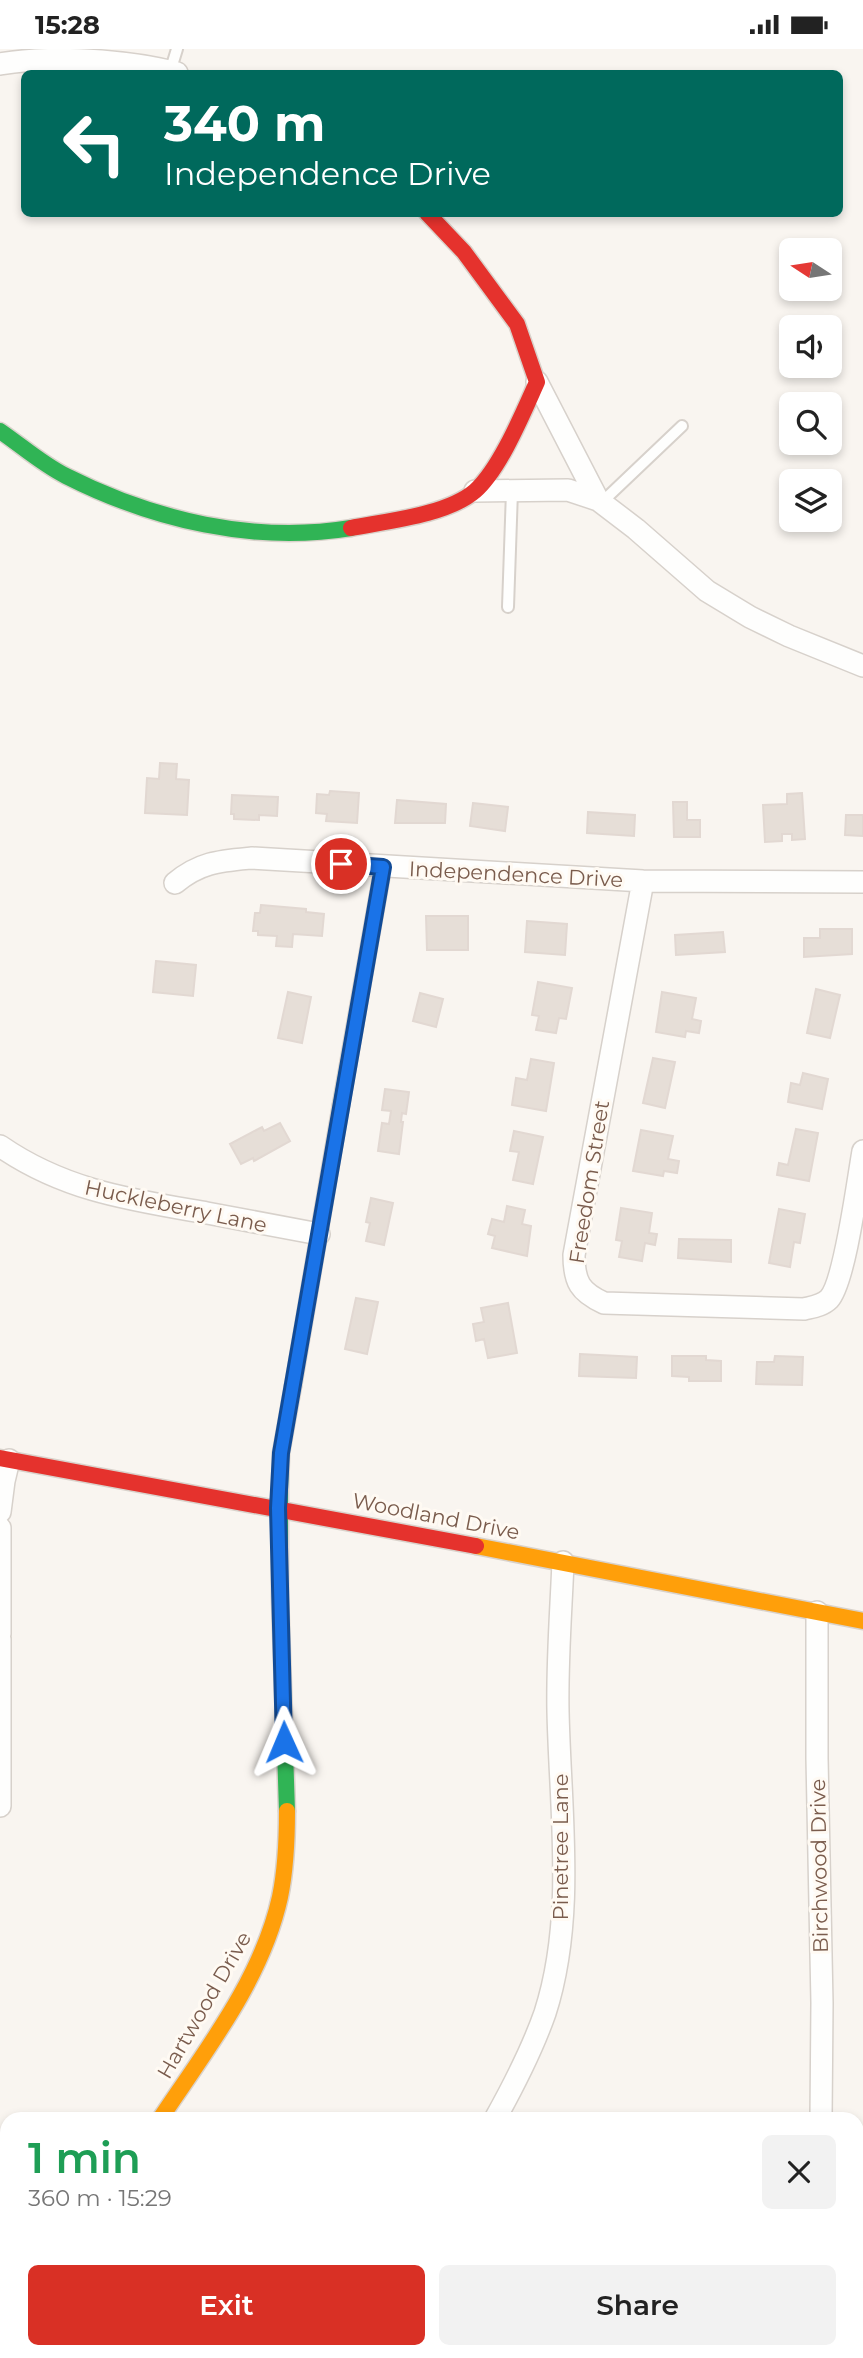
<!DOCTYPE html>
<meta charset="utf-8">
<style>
body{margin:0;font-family:Montserrat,sans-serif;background:#f2f2f2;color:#222;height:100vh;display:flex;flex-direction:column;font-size:26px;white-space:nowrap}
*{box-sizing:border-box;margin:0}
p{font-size:23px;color:#767676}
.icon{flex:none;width:38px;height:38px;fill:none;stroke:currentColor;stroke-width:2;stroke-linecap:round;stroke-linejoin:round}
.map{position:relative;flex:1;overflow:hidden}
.side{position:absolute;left:0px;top:2063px;width:864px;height:247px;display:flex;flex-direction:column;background:#fff;border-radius:21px 21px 0 0;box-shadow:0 4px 10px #0003}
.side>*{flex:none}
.top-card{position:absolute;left:21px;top:21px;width:822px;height:147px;border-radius:10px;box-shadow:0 4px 10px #0003;background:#00695c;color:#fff;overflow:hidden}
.needle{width:46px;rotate:282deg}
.buttons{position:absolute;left:779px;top:189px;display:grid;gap:14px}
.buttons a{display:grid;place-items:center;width:63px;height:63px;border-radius:10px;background:#fff;box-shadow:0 4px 10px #0003;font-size:35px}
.pin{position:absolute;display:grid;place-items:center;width:60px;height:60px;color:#fff;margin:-30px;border:4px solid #fff;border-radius:50%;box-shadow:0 2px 7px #0007}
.me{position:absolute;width:77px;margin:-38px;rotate:359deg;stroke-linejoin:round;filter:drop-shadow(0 0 5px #0008)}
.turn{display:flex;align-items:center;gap:24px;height:147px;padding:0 28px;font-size:32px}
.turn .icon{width:91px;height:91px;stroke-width:2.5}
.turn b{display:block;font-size:49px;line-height:60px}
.round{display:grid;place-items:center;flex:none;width:74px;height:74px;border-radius:10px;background:#f2f2f2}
.overview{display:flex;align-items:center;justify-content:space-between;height:119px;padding:0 28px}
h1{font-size:42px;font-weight:600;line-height:52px;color:#1e9e55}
.action{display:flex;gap:14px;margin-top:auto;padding:14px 28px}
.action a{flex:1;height:80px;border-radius:10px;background:#d93025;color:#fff;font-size:28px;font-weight:600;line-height:80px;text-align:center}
.action a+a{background:#f2f2f2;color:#222}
.status{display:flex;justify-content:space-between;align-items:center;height:49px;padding:0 35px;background:#fff;direction:ltr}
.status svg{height:19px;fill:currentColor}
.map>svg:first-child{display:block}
</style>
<div class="status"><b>15:28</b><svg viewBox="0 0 49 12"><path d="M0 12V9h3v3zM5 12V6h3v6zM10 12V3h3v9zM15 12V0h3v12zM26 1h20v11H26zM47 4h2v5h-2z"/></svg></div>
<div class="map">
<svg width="863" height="2309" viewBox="0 0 863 2309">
<rect width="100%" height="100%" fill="#f9f5f0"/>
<path fill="#e6ded7" stroke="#e2d8d2" stroke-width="2" d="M160,714l17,1 -1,15 13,1 -2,35 -42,-2 2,-35 12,1z
M330,742l29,2 -2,30 -31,-2 1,-7 -11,-1 1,-19 12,1z
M802,744l3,46 -13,1v-6h-10v7l-17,1 -2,-37 24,-1v-10z
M232,746l46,2 -1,19 -18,-1v5l-25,-1v-5h-3z
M397,751l49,4 -1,19h-50z
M673,753h14v18h13v17h-26z
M473,754l35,4 -3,24 -35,-5z
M588,763l47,3 -1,21 -47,-3z
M846,766h17v21l-18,-1z
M261,856l45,4v3l18,2 -2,22 -29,-2 -1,13 -16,-1 1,-10 -19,-1v-4h-5l2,-18h5z
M426,867h42v34h-41z
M527,872l40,3 -2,31 -40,-3z
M820,880h32v25l-48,3v-19h16z
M723,883l2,20 -49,3 -1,-20z
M156,912l40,4 -3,31 -40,-4z
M538,933l34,6 -6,31 -7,-1 -3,15 -20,-3 3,-14 -7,-1z
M816,940l24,6 -10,43 -23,-5z
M288,943l23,5 -9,46 -24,-5z
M662,943l34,6 -4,21 9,2 -2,12 -13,-2 -1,6 -29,-5z
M420,944l23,6 -7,28 -23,-6z
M653,1009l22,4 -10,46 -22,-5z
M531,1010l23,4 -8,48 -34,-6 4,-27 11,2z
M803,1024l25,6 -6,30 -34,-7 3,-19 9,2z
M385,1040l24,3 -3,22 -4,-1 -1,9h2l-4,32 -21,-3 4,-28 7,1 2,-13 -9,-1z
M280,1074l10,18 -36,20 -1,-3 -12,6 -11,-20 32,-17 2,4z
M796,1080l22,4 -9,48 -32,-6 2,-12 9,2z
M641,1081l32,6 -5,23 11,2 -2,12 -13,-2 -1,5 -30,-5z
M514,1082l29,6 -10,47 -20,-4 6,-28 -9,-1z
M371,1149l22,5 -9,42 -18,-4 4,-18 -4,-1z
M507,1157l18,4 -3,14 9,2 -4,30 -35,-8 3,-12 -7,-2 4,-15 12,3z
M621,1159l31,5 -3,20 8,1 -2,11 -10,-2 -3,18 -23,-4 3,-16 -6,-1z
M779,1160l26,5 -5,29 -6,-1 -4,25 -21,-4z
M679,1190l52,1v22l-53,-4z
M356,1249l22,4 -11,52 -22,-5z
M508,1254l9,50 -29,5 -4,-19 -8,2 -3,-17 11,-2 -3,-14z
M580,1305l57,3 -1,21 -57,-2z
M672,1307h34v4l15,1v20h-32v-4l-17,-1z
M775,1307l28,1 -1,28 -46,-1 1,-22h17z"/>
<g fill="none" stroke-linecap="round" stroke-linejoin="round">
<g stroke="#d7d1cb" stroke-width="14">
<path id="lane" d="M170,23l7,-23
M601,454l81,-77
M508,558l4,-116"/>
</g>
<g stroke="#d7d1cb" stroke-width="24">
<path id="street" d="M0,15c50,-9 128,-4 177,9
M537,333l61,118
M475,442l93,-1 30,10 38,29 71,62 43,26 39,19 74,30
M643,832l-69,374c0,27 6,37 30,48l200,6c8,-2 18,-3 25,-10 16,-17 29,-120 34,-148
M175,834c25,-21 45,-22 77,-25l391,23 220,1
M0,1097c65,45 132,54 207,67 37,7 74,14 112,21
M0,1463l4,-31 5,-21
M0,1479v106
M817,1563v146l5,245 -1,116
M0,1590v167
M495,2070c19,-34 37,-69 50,-106 31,-96 15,-203 13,-302 -1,-50 3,-100 5,-149
M0,2110l7,5
M858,2297l5,1
M214,2303l6,6
M179,2309l3,-6
M330,2309l4,-6"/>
</g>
<g stroke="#d9d2cb" stroke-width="19">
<path id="fast" d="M0,382c22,15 42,33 66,45 87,44 188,68 285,52
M341,1056l42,-238
M287,1762l-7,-214v-108l1,-36 12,-67"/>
</g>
<g stroke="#d9d2cb" stroke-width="19">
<path id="slow" d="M293,1337l48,-281
M476,1497l387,75
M160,2070c46,-69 102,-140 120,-222 6,-29 7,-58 7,-86"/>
</g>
<g stroke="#d9d2cb" stroke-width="19">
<path id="jam" d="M351,479c36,-7 96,-13 124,-37 25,-22 48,-78 62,-109l-20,-58 -53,-72 -37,-39
M0,1409l476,88"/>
</g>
<use href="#lane" stroke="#fefefd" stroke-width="10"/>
<use href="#street" stroke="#fefefd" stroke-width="21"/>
<use href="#fast" stroke="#30b455" stroke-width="16"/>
<use href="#slow" stroke="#ff9f0a" stroke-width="16"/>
<use href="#jam" stroke="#e5322d" stroke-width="16"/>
</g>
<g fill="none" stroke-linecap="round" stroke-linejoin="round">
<g stroke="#114b97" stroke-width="18">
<path id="route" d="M284,1693l-6,-234 3,-55 102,-586 -42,-3"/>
</g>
<use href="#route" stroke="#1a73e8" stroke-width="12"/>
</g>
<g text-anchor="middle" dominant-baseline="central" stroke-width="6" stroke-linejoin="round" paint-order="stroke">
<g font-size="21" fill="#7a5c4d" stroke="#fffaf3">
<text transform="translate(516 825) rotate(3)">Independence Drive</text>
<text transform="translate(589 1133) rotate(-81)">Freedom Street</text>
<text transform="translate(176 1157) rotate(12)">Huckleberry Lane</text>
<text transform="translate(436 1467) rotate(11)">Woodland Drive</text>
<text transform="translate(560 1798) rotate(-90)">Pinetree Lane</text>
<text transform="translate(819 1817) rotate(-91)">Birchwood Drive</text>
<text transform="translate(204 1956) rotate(-60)">Hartwood Drive</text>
</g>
</g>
</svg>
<div class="buttons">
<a><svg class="needle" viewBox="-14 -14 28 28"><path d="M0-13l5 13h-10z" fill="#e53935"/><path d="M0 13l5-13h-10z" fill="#767676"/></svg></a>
<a><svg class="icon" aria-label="sound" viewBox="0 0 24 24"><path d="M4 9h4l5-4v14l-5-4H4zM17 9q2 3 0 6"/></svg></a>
<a><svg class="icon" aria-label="search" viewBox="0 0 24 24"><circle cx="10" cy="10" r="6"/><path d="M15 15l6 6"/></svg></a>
<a><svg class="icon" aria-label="layers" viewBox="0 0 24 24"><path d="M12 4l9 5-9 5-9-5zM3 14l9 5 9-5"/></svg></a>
</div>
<div class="pin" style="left:341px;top:815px;background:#d93025"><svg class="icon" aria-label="arrive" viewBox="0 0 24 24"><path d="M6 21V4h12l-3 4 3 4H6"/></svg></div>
<svg class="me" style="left:284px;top:1693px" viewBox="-20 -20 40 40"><path d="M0-17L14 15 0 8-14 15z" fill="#1a73e8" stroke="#fff" stroke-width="4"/></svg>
<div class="top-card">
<div class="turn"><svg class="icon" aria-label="left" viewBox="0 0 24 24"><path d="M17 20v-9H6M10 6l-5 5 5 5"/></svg><div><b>340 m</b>Independence Drive</div></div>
</div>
<section class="side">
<div class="overview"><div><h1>1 min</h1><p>360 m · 15:29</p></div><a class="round"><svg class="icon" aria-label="close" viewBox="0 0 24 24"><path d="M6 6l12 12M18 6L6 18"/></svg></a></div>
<div class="action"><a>Exit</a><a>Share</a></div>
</section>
</div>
